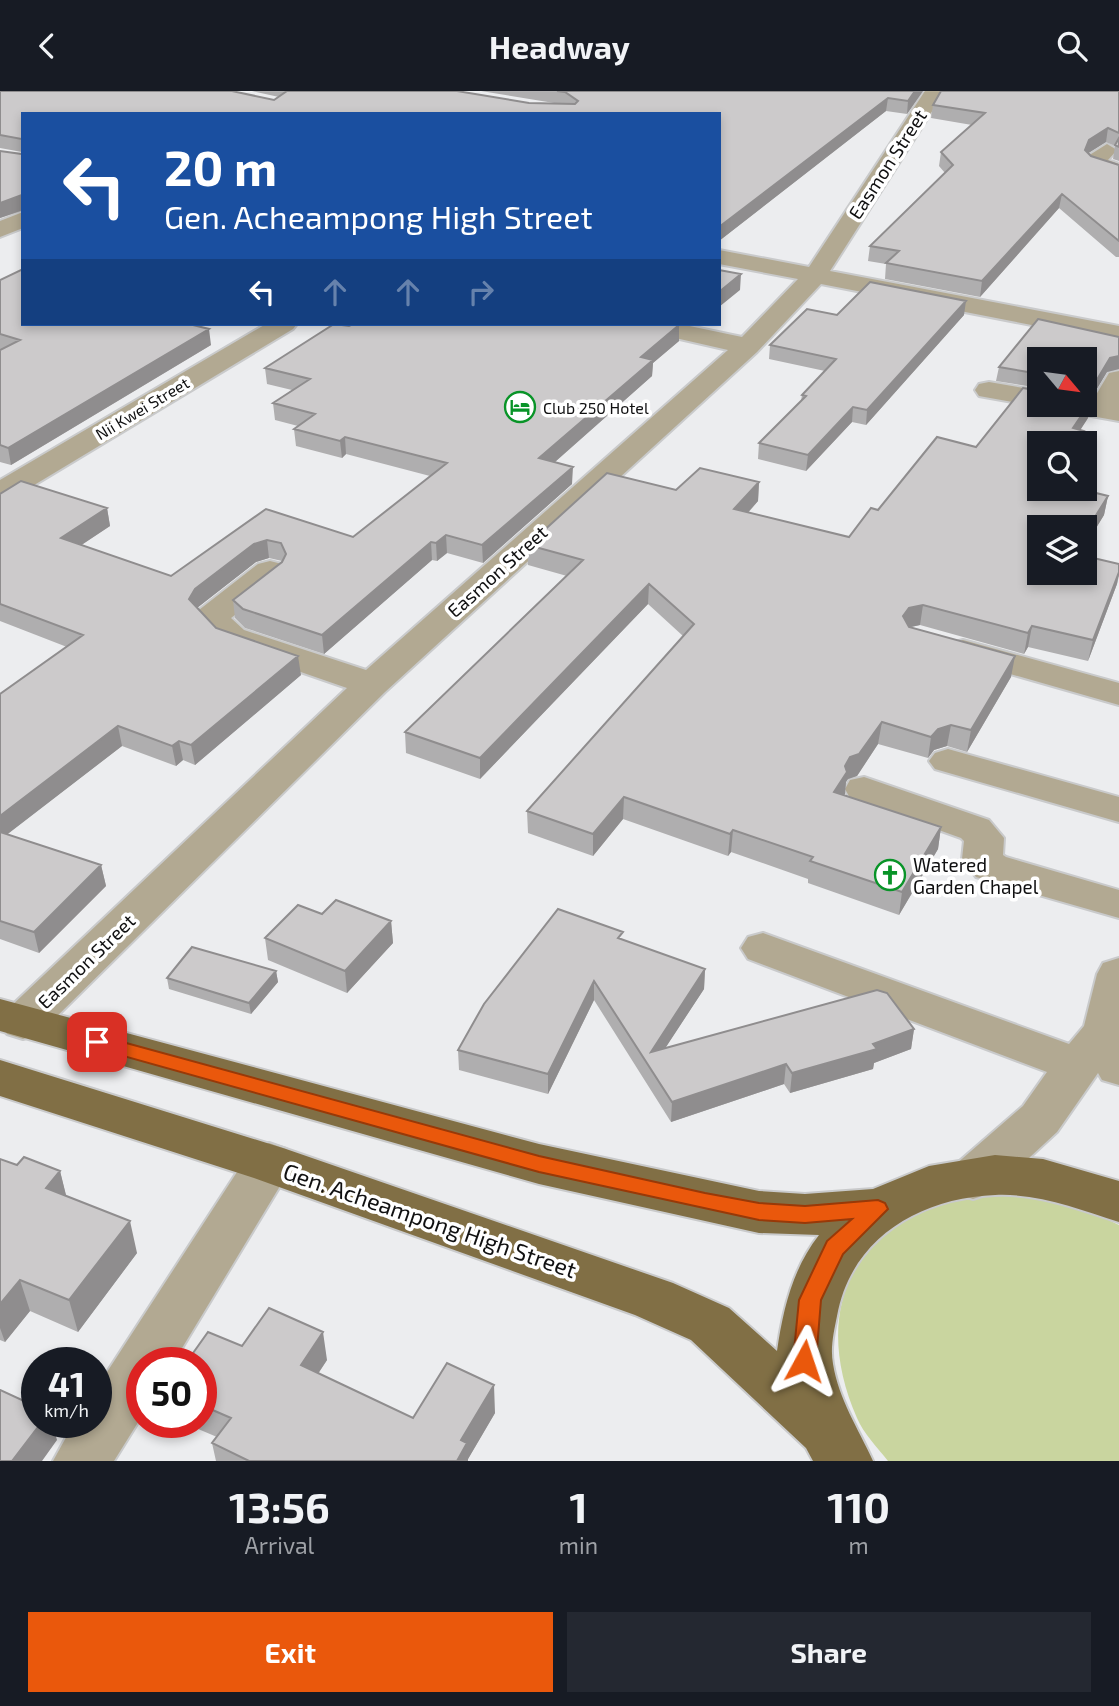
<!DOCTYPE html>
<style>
body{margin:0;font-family:"Exo 2",sans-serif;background:#242831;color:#f1f3f6;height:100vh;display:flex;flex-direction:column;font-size:26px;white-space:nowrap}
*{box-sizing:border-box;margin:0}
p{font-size:23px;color:#9ea1a6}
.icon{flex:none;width:38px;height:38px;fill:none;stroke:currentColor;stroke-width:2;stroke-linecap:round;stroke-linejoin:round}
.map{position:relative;height:1370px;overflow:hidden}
.panel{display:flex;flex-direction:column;background:#171b24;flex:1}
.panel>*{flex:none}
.top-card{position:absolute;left:21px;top:21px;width:700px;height:214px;border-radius:0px;box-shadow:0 4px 10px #0003;background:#1a4fa0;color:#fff;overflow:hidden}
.needle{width:46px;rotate:119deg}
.buttons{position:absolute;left:1027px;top:256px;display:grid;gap:14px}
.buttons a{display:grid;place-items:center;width:70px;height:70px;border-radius:0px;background:#171b24;box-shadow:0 4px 10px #0003;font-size:35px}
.speed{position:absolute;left:21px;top:1256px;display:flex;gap:14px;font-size:35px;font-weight:700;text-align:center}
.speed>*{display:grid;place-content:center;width:91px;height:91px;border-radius:50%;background:#171b24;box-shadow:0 4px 10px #0003;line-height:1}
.speed small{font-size:18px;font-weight:400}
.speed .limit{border:10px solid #d22;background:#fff;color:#111}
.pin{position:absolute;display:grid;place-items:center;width:60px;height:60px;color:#fff;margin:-30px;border-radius:14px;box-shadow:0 4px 10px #0006}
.me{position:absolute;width:77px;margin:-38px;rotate:5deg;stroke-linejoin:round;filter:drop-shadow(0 0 5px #0008)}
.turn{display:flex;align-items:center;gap:24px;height:147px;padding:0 28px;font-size:32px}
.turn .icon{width:91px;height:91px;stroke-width:2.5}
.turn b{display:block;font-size:49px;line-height:60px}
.lanes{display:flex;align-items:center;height:66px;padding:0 28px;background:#0003;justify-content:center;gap:35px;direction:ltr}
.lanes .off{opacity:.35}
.eta{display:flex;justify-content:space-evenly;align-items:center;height:119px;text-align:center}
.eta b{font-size:42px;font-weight:700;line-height:49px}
.button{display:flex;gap:14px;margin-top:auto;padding:14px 28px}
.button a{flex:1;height:80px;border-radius:0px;background:#ea580c;color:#fff;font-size:28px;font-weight:700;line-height:80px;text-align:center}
.button a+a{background:#242831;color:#f1f3f6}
header{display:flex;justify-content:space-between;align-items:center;height:91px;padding:0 28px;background:#171b24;font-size:32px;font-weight:700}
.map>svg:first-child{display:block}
</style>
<header><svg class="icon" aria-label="back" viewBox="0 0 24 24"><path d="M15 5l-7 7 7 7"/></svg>Headway<svg class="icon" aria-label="search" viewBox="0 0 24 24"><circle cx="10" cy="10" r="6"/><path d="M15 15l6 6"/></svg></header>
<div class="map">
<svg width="1119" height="1370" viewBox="0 0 1119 1370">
<rect width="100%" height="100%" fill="#ecedef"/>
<path fill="#c9d59f" d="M1014,1103l65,12 40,19v236h-231c-10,-13 -25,-28 -31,-43 -43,-98 -13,-186 94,-218 19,-5 43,-4 63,-6z"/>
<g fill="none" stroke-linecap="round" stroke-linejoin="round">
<g stroke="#c9cacb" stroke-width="4">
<path id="minor" d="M925,0h20l-115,180 289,55v16l-298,-58 -64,68 -372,340 -346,342 -16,5 -16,-5 -7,-12 7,-12 340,-322 -127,-44 -26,-27 5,-7 59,-46 12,-3 12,3 4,7 -4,7 -51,40 13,12 122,40 362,-320 -92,-21 -4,-5h48l62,13 56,-58 -79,-15v-14l90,17z
M1107,53l10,6 -9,10 11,4v13l-30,-10 -4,-4 3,-7z
M23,121v16l-23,9v-16z
M266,233h31l-4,5 -282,170 -11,3v-22z
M1119,280v50l-61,-11 -4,-6h31v-5l8,1 16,-27z
M989,291l51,9v13h10l-10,3 -61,-11 -4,-6 4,-6z
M963,549l156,43v22l-168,-48 -5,-7 5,-7z
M948,658l171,48v25l-184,-53 -6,-8 6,-8z
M864,686l125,43 15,18 -1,17 3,2 113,33v28l-143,-41 -14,-18 2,-18 -3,-3 -111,-40 -5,-9 5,-9z
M763,842l306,111 15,-18 13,-52 6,-11 16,-5v127l-17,-5 -4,-7 -41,59 -66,61 -18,6 -18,-6 -7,-14 7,-14 68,-59 24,-34 -299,-113 -7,-11 7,-11z
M269,1052l17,6 8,14 -121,200h-31v53l-28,45h-61l21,-38h22v-34l156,-240z"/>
</g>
<g stroke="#c9cacb" stroke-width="4">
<path id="major" d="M0,908l539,145 220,47 46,3 68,-5 56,-23 66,-11 48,4 76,22v41c-40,-13 -81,-29 -124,-27 -75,3 -144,43 -158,121 -3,15 -7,32 -4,48 6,36 25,64 40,97h-60l-7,-13 -115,-108 -56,-25 -381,-137 -254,-82v-36l286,89 387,134 56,25 48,43c6,-42 16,-83 42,-116l-60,-2 -220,-49 -539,-153z"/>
</g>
<use href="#minor" fill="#b2a992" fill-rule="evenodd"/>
<use href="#major" fill="#816f45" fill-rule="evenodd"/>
</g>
<path fill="#afaeaf" d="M0,0l274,9 5,-3 -27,-6h205l72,12h25l-73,-12h442l-16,23 -21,-3 -167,130v-127h-696v106l-1,-9 -22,7 22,-66 -22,-4z
M1119,0v70l-6,-2 2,-13 -9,-4 -18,11 3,3 28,9v92h-3l-57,-49 -79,89 -95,-18 1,-15 -18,-3 2,-15 75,-73 -6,-7 2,-14 31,-27 -41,-7 2,-13z
M0,189l199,44 -3,1 15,20 -200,120 -11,-3v-112l1,-1h-1z
M837,224h127l-98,110 -14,-3 -46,49 -48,-12 1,-16 42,-42 1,-6 23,-24 -56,-12 1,-14z
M1038,228l81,18v32l-12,3 -15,25h-7v-38h-45v29l-44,-7 3,-14z
M679,234v16l-26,22 -1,13 -97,86 17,22 -89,79 -36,-10 -10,8 -5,-1 -108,94 -79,-26 -10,-10 -2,-18 49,-39 -13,-3 -13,4 -59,46 19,20 85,47 -106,90 -12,-5 -7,6 -54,-20 -115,88 94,31 5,21 -67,67 -39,-14v-245l67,-47 -67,-26v-127l107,14 3,18 -29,19 90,31 95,-67 87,28 77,-61 -84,-22 -4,4 -46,-12 -2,-17 4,-3 -23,-6 -2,-17 19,-13 -25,-6 -2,-16 84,-42z
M1088,327l-48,70 68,8 -4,19 -19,31v-19l-45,45 79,-8v12l-2,8 -29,77 -60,-14 -4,7 -104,-29 -9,2 100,50 -44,75 -20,-6 -13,4 -6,8 -50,-14 -21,32 -9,3 -2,3 -2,13 97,32 -3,22 -39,66 -91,-32v-4l-77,-27 -3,4 -105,-37 -30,37 -65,-23 -1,-22 156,-175 -35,-32 -168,175 -74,-26 -1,-21 162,-156 -39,-11v-20l148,-55 83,-8 -1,19 -10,12 101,24 29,-27 98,-63z
M322,823l69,7 2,22 -46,50 -79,-33 -3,-22z
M622,849l83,29 -1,20 -39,59 249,-19 -3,20 -37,14 -1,6 -83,24 -6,-9 -113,38 -77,-122 -46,94 -89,-24 -1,-20z
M276,880l2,11 -27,32 -82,-25 -2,-11z
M0,1068l17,6 43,6 6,25 71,57 -59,79 -48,-21 -25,31 -5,-2z
M242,1255l85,14 -9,14 95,44 82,-5 -27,46v2h-252l-4,-18 5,-6 -33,-14h17v-60z"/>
<path fill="#8f8d8e" d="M915,0h8l-16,23 1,-13z
M888,7l-2,13 -167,130v-14z
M1108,37l-2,14 -19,12 -2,-4 4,-10z
M1062,103l-3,14 -79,89 2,-16z
M22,104l1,15 -23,8v-15z
M741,183l-1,16 -21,17v-15z
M966,210l-2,14 -98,110 1,-15z
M679,234v16l-26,22 -1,13 -113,100v-18l102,-101z
M209,238l2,16 -200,120 -3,-17z
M1119,265v13l-12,3 -15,25 3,-14 15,-25z
M1092,309l-4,18 -16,25 1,-15z
M853,316l-1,15 -46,49 2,-16z
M1084,340l-3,12h-6z
M345,346l1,17 -4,4 -2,-17z
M573,376l-1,17 -89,79 -1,-18z
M759,391l-1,19 -25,28 1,-20z
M1108,405l-4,19 -19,31v-13z
M107,417l3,18 -45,30 -4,-18z
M446,444l1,18 -10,8 -1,-18z
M267,449l2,18 -13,4 -59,46 -8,-9 6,-10 59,-45z
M431,451l1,18 -108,94 -2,-19z
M1119,481l-2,12 -29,77 5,-21z
M649,493l-1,20 -168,175v-21z
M923,514l-3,20 -14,3 -3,-12 6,-8z
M1032,535l-4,21 -4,7 4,-21z
M298,565l3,19 -106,90 -4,-20z
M1015,565l-4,21 -44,75 4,-22z
M882,631l-4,22 -21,32 -9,3 -2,3 -1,12 -14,20 3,-22 11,-26 5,-9z
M951,634l-4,21 -13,4 -6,8 3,-21 7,-8z
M118,635l4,20 -122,94v-24z
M179,650l4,19 -7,6 -4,-20z
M624,706l-1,22 -30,37v-22z
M941,736l-3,22 -39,66 3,-23z
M733,739l-2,22 -3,4 2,-22z
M101,774l5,21 -67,67 -5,-21z
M391,830l2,22 -46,50 -2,-22z
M705,878l-1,20 -53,81v-18z
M276,880l2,11 -27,32 -2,-11z
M594,890v19l-46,94v-20z
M914,938l-3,20 -37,14 -1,6 -83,24 2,-20z
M786,973l-2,20 -113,38 1,-20z
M60,1080l8,32 -22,-15z
M130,1130l7,32 -59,79 -9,-32z
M20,1189l10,31 -25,31 -5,-14v-24z
M323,1241l4,28 -22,33 -4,-28z
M494,1294l1,28 -27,46v2h-11l4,-21z
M41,1332h11l5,17 -15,21h-30z"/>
<path fill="#cccacb" stroke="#8f8d8e" stroke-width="2" d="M0,0h232l42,9 13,-9h170l72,12 46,1 3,-3 -13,-9 -8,-1h358l-7,10 -20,-3 -169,129v-113h-696v101l-1,-20 -22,8v-52l22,3v-15l-22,-4z
M941,0h178v42l-11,-5 -19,12 -4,10 6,6 28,9v76l-57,-47 -80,87 -96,-18 13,-12 -29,-5 83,-81 -12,-13 44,-39 -52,-8z
M1119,47v9l-4,-2z
M23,178v55h166l20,5 -201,119 -8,-3v-95l20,-10 -20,-6v-54z
M719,179l22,4 -22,18z
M870,191l96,19 -99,109 -14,-3 -45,48 -49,-12 47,-47 -4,-1 34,-36 -66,-14 37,-36 30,6z
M1038,228l81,18v19l-9,2 -15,25h-9l-1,4v-28h-45v15l-41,-7z
M334,233l15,2 4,-2h319l7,1 -38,32 12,3 -114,98 34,9 -91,78 -36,-10 -10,8 -5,-1 -109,93 -79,-26 -10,-9 49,-38 4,-8 -5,-11 -14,-3 -13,4 -59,45 -6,10 27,29 82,28 -107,89 -12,-4 -7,5 -54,-20 -118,90v-122l83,-59 -83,-31v-110l21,-13 86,27 -46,30 110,38 95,-67 87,28 94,-74 -102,-26 -5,4 -46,-12 21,-15 -42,-11 37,-24 -45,-11z
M1023,297l17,3v13h45v-6l7,2 -19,28 11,3 -9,12h-35v45h36l32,8 -23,37v-6h-45v45h45v-16l34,8v8l-26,68 -61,-14 -4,7 -105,-28 -14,3 -6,8 6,11 106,29 -44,74 -20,-5 -13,4 -7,8 -49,-15 -23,32 -9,3 -5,9 2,6 -13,20 107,35 -39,65 -92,-31 3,-4 -80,-27 -3,4 -106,-37 -31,37 -66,-23 167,-187 -45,-40 -169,174 -75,-26 178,-172 -55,-15 79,-72 69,17 24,-22 59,14 -25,27 115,28 22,-29 7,2 59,-73 39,10z
M0,741l101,33 -67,67 -34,-11z
M336,809l55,21 -46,50 -80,-33 33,-33 24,9z
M558,818l65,23 -5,6 87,31 -54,83 226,-62 10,3 27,36 -41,15 4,5 -85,24 -6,-9 -114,38 -78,-121 -46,93 -90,-24 26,-46z
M192,856l84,24 -27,32 -82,-25z
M24,1066l36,14 -14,17 84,33 -61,79 -49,-20 -20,24v-145l17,6z
M269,1217l54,24 -22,33 112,53 34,-55 47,22 -33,55 6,3 -10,18h-208l-37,-18 19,-25 -30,-13v-42h-15l22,-31 34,14z
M0,1299l37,17v16h4l-29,38h-12z"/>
<path fill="#ea580c" stroke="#983908" stroke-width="2" d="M97,944l442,121 166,37 54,10 46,3 73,-6 7,3 3,6 -45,45 -22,46 -5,61 -4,8 -8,3 -8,-3 -3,-8 6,-61 28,-59 25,-22 -47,4 -46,-3 -220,-48 -448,-125 -3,-5z"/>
<defs>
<g id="hotel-ring" transform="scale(1.575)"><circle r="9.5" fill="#fff" stroke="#099428" stroke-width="1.5"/><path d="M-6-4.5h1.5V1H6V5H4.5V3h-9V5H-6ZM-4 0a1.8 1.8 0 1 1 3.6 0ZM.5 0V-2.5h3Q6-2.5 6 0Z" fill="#099428"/></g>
<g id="church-ring" transform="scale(1.575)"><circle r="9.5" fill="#fff" stroke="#099428" stroke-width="1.5"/><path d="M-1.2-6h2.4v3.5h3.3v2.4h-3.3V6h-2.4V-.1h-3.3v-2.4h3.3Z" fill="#099428"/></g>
</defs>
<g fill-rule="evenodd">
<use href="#hotel-ring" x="520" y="316"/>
<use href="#church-ring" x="890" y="784"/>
</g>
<g text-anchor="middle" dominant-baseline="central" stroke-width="7" stroke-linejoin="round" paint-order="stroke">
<g font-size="16" fill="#101011" stroke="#fff" text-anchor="start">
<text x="543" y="316">Club 250 Hotel</text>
</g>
<g font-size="16" fill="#101011" stroke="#fff">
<text transform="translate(142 317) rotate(-31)">Nii Kwei Street</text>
</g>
<g font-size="19" fill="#101011" stroke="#fff">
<text transform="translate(887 73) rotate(-57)">Easmon Street</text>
<text transform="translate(497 480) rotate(-42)">Easmon Street</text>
<text transform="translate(86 870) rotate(-44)">Easmon Street</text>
</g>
<g font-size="19" fill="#101011" stroke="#fff" text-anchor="start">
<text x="913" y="773">Watered<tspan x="913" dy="22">Garden Chapel</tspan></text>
</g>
<g font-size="23" fill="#101011" stroke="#fff">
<text transform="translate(430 1129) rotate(19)">Gen. Acheampong High Street</text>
</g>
</g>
</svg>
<div class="buttons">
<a><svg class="needle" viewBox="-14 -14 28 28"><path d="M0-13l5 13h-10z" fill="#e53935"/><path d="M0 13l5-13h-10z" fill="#9ea1a6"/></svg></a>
<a><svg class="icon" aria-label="search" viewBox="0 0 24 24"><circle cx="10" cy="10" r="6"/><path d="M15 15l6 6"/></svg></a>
<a><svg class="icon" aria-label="layers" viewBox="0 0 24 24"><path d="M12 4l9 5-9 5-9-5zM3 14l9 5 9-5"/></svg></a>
</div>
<div class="speed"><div>41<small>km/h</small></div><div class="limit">50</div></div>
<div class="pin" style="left:97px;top:951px;background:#d93025"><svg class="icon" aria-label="arrive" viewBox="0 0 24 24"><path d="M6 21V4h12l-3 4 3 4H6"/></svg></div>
<svg class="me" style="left:804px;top:1270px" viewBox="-20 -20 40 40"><path d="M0-17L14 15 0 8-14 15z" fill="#ea580c" stroke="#fff" stroke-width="4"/></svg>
<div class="top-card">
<div class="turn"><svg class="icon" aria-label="left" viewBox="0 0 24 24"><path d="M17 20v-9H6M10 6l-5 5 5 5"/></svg><div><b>20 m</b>Gen. Acheampong High Street</div></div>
<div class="lanes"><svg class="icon" aria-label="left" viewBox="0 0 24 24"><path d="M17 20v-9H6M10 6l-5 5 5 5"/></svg><svg class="icon off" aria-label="ahead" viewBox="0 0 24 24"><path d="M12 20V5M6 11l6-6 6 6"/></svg><svg class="icon off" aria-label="ahead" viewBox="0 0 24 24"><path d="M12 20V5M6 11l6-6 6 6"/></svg><svg class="icon off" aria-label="right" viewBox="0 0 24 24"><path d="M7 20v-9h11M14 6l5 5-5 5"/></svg></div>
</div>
</div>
<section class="panel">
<div class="eta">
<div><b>13:56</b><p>Arrival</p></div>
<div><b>1</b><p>min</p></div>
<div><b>110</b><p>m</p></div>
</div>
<div class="button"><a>Exit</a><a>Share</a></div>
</section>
